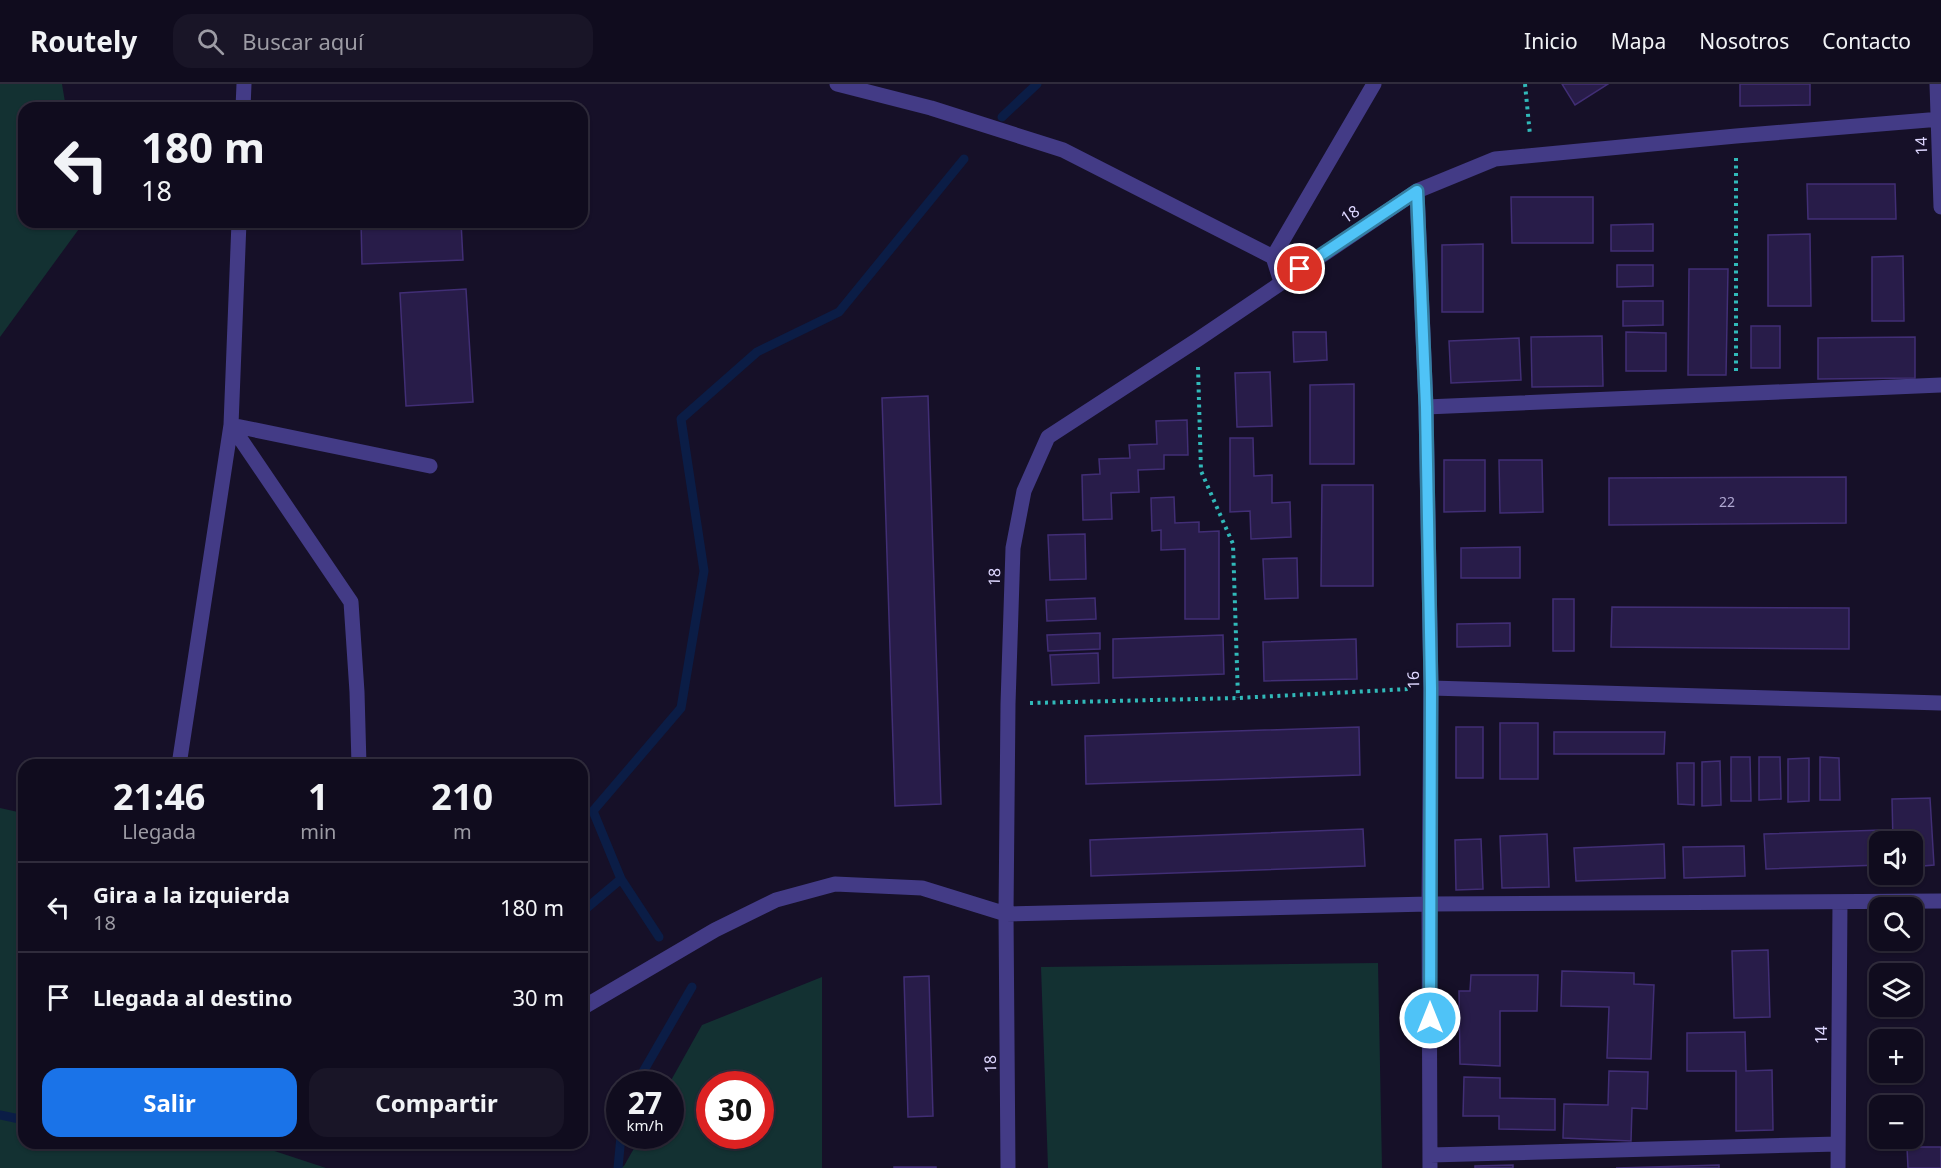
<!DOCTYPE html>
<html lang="es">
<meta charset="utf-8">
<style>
body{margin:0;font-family:"Noto Sans",sans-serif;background:#191527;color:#f1f3f6;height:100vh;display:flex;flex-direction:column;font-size:22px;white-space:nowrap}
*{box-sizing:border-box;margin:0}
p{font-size:20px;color:#9c9ba4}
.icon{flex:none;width:33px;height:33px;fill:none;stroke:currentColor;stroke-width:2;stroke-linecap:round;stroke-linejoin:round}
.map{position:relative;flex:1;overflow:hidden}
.panel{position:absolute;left:18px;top:675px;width:570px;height:390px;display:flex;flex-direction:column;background:#100c1e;border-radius:18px;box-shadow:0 2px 4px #0004,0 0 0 2px #302c3c}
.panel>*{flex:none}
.banner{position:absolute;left:18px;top:18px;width:570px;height:126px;border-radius:18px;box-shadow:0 2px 4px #0004,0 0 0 2px #302c3c;background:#100c1e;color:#f1f3f6;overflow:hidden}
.fabs{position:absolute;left:1869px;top:747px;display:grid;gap:12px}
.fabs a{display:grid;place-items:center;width:54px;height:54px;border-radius:12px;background:#100c1e;box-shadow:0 2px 4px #0004,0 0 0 2px #302c3c;font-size:30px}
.speed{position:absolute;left:606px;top:987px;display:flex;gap:12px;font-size:30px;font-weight:700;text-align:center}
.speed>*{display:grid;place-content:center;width:78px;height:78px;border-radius:50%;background:#100c1e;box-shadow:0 2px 4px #0004,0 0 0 2px #302c3c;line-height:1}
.speed small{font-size:15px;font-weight:400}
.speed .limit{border:9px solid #d22;background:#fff;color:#111}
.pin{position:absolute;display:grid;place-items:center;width:51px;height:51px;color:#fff;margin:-26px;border:3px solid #fff;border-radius:50%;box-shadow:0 2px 6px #0007}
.me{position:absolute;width:66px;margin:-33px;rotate:0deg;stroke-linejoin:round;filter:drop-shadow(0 0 4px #0008)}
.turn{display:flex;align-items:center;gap:21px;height:126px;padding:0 24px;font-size:27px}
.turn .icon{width:78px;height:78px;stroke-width:2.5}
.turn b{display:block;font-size:42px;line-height:51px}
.eta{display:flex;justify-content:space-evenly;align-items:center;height:102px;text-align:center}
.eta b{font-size:36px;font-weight:700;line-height:42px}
.button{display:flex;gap:12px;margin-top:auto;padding:12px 24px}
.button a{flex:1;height:69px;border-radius:18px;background:#1a73e8;color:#fff;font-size:24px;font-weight:700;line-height:69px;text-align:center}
.button a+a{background:#191527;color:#f1f3f6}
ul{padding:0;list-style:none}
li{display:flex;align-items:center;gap:18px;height:90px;padding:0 24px;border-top:2px solid #302c3c}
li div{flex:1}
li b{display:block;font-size:22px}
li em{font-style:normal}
header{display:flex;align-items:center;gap:36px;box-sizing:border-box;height:84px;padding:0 30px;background:#100c1e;border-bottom:2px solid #302c3c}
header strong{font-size:28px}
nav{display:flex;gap:33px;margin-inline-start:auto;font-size:21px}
.search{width:420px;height:54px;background:#191527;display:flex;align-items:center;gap:15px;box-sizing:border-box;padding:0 21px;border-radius:18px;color:#9c9ba4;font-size:22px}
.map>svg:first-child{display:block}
</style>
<header>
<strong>Routely</strong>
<div class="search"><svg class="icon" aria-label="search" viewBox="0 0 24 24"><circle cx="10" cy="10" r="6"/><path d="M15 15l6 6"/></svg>Buscar aquí</div>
<nav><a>Inicio</a><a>Mapa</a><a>Nosotros</a><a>Contacto</a></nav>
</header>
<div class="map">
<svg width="1941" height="1084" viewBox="0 0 1941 1084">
<rect width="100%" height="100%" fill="#161028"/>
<path fill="#133132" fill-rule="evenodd" d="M0,0h62l4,24h-42v114h60l-84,115z
M0,724l18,4 6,331h226l76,25h-326z
M1378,879l4,205h-334l-7,-201z
M822,893v191h-203l5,-2 17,-30h29v-52h-1l33,-59zM710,1000h50v52h-50z"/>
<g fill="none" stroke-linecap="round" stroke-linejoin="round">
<path stroke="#0b1d46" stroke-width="9" d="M1002,33l35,-33
M582,828l39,-33
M659,853l-38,-58 -28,-68 88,-103 23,-137 -23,-152 76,-67 82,-40 125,-153
M636,1000l56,-97
M0,1031l24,5
M618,1084l3,-32"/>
</g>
<path fill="#281c49" stroke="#412e75" stroke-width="1.5" d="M1562,0h46l-33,21z
M1740,0h70v21l-70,1z
M1807,100h88l1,35h-88z
M1511,113h82v46h-81z
M361,138h100l2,38 -101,4z
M1653,140v27h-42v-26z
M1810,150l1,72h-43v-71z
M1483,160v68h-41v-67z
M1903,172l1,65h-32v-64z
M1617,181h36v21l-36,1z
M1689,185h39l-2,106h-38z
M466,205l7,113 -67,4 -6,-113z
M1623,217h40v24l-40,1z
M1751,242h29v42h-29z
M1293,248h33l1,28 -33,2z
M1626,248l40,1v38h-40z
M1602,252l1,50 -71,1 -1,-50z
M1915,253v41l-97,1v-41z
M1519,254l2,42 -70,3 -2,-42z
M1270,288l2,54 -35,1 -2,-54z
M1354,300v80h-44v-79z
M928,312l13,408 -46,2 -13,-408z
M1187,336l1,35h-24v14l-26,1 1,22 -28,1 1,26 -29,1 -1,-45 18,-1 -1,-15 31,-1 -1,-13 28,-1 -1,-23z
M1230,354h23l1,38 18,-1v28l18,-1 1,35 -40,2 -1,-28 -20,1z
M1444,376h41v51l-41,1z
M1499,376h43l1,52 -43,1z
M1846,393v46l-237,2v-47z
M1322,401h51v101h-52z
M1174,413l1,26 24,-1v10l20,-1v88h-34v-70l-24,1v-20l-9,1 -1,-33z
M1085,450l1,45 -36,1 -2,-45z
M1520,463v31h-59v-30z
M1297,474l1,40 -33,1 -2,-40z
M1095,514l1,21 -49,2 -1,-21z
M1553,515h21v52h-21z
M1612,523l237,1v41l-238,-2z
M1510,539v23l-53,1v-23z
M1100,549v16l-52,2 -1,-16z
M1223,551l1,39 -111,4v-39z
M1356,555l1,40 -93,2 -1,-39z
M1098,569l1,30 -47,2 -2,-30z
M1500,639h38v56h-38z
M1359,643l1,48 -274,9 -1,-48z
M1456,643h27v51h-27z
M1554,648h111l-1,22h-110z
M1731,673h19l1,44h-20z
M1759,673h21l1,42 -22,1z
M1820,673l19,1 1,42h-20z
M1809,674v43l-21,1v-43z
M1720,677l1,44 -19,1v-44z
M1677,679h17v42l-16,-1z
M1930,714l4,67 -22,2v-25h-19l-1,-43z
M1363,745l2,37 -274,10 -1,-36z
M1882,746l-2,35 -114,4 -2,-35z
M1547,750l2,53 -47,1 -2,-52z
M1481,755l2,50 -27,1 -1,-50z
M1664,760l1,34 -89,3 -2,-33z
M1744,762l1,30 -61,2 -1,-31z
M1768,866l2,67 -36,1 -2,-67z
M1562,887l72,2v11l20,1 -3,74 -44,-1 2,-51 -48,-1z
M1471,891h67l-1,36h-37v55l-40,-2 -1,-73h11z
M929,892l4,140 -25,1 -4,-140z
M1745,948l1,39 26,-1 1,60 -37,1v-60h-49v-38z
M1609,987l39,1 -1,37 -15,-1 -1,33 -68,-3 1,-34 44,1z
M1464,993l36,1v20l55,1v31l-56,-1v-13h-36z
M1907,1063h34v21h-33z
M1513,1081v3h-38v-2z
M1719,1081v3h-103z
M894,1083h42v1h-42z"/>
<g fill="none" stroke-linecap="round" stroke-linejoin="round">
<path stroke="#31b9b9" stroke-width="4" stroke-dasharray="3 4.5" stroke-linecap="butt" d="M1525,0l5,51
M1736,74v214
M1198,283l3,104 32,73 5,154
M1030,619l208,-5 171,-9"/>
<path stroke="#433b86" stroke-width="15" d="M837,0l94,24 132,42 210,107
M1937,0l4,123
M243,24l1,-24
M1417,107l9,216 5,281 -2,216 1,264
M1281,198l-8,-25 101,-173
M1426,323l515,-22
M231,341l120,177 6,90 2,73
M231,341l199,41
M1431,604l510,15
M179,681l52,-340 8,-203
M582,924l133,-78 61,-30 59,-16 87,4 84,26 423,-10 512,-3
M1430,1071l408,-11
M1008,1084l-2,-254 2,-210 5,-156 11,-57 24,-54 149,-97 220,-149 78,-32 241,-23 205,-17
M1838,1084l2,-266"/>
</g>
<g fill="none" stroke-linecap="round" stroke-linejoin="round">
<g stroke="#337fa1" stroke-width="15">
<path id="route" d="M1300,185l117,-78 9,216 5,281 -1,330"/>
</g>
<use href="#route" stroke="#4fc3f7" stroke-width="10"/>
</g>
<g text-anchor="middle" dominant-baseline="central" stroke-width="6" stroke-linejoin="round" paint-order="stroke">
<g font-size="14" fill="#b0a8d2">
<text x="1727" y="417">22</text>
</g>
<g font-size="16" fill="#ded7ff" stroke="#161028">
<text transform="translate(1921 62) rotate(-92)">14</text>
<text transform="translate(1350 130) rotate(-34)">18</text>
<text transform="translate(994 493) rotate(-88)">18</text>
<text transform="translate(1413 596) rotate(-91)">16</text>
<text transform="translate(1821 951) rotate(-90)">14</text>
<text transform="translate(990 980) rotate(-91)">18</text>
</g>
</g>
</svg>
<div class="fabs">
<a><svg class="icon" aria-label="sound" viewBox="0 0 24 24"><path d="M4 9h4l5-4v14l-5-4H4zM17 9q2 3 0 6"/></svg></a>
<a><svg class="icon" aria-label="search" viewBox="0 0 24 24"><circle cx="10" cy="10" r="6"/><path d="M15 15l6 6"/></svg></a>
<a><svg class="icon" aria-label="layers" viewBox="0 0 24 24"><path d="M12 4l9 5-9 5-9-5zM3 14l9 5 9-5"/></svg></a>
<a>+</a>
<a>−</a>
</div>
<div class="speed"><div>27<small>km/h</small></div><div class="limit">30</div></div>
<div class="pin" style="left:1300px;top:185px;background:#d93025"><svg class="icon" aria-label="arrive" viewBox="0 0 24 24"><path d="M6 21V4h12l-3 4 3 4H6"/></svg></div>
<svg class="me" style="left:1430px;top:934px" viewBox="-20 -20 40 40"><circle r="17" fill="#4fc3f7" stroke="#fff" stroke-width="3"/><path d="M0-11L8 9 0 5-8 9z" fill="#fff"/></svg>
<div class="banner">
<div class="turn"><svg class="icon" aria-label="left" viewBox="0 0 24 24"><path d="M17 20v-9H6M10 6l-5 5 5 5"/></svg><div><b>180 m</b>18</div></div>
</div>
<section class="panel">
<div class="eta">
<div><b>21:46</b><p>Llegada</p></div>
<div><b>1</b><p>min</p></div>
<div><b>210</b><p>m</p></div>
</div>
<ul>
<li><svg class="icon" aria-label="left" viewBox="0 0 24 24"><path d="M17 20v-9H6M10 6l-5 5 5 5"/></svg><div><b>Gira a la izquierda</b><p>18</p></div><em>180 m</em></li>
<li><svg class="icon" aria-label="arrive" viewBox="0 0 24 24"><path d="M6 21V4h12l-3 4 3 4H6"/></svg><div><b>Llegada al destino</b></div><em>30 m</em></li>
</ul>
<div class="button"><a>Salir</a><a>Compartir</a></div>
</section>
</div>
